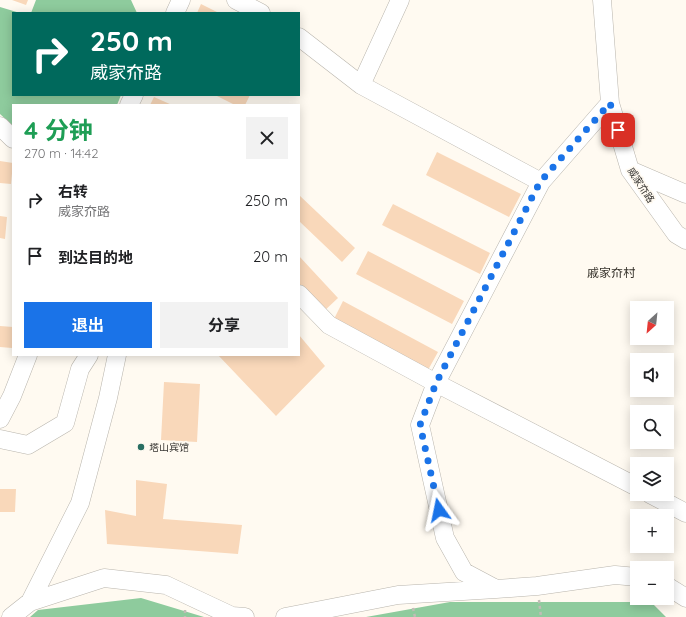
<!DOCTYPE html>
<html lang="zh">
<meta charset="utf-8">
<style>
body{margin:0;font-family:Quicksand,"Noto Sans SC",sans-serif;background:#f2f2f2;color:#202124;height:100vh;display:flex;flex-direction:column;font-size:15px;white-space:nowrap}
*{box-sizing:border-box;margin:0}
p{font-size:13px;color:#757577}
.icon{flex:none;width:22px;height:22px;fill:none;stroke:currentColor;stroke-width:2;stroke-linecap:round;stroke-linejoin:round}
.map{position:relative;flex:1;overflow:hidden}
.panel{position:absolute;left:12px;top:104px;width:288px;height:252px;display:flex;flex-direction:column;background:#fff;border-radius:0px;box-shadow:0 2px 10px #0003}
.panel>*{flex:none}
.banner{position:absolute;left:12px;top:12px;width:288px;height:84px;border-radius:0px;box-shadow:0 2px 10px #0003;background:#00695c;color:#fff;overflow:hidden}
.needle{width:26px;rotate:207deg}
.tools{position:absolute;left:630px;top:301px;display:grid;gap:8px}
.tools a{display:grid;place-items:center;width:44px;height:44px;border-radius:0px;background:#fff;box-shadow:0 2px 10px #0003;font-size:20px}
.pin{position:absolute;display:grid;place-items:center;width:34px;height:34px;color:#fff;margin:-17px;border-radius:8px;box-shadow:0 2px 6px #0006}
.me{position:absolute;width:44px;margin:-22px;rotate:348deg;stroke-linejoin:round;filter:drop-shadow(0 0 3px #0008)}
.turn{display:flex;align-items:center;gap:14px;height:84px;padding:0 12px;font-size:18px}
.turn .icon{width:52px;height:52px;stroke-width:2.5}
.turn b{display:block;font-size:28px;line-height:34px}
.round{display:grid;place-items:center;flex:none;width:42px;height:42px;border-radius:0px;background:#f2f2f2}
.summary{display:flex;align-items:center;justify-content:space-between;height:68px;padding:0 12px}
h1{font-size:24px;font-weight:700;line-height:30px;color:#1e9e55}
.cta{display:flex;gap:8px;margin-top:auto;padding:8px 12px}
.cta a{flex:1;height:46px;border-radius:0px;background:#1a73e8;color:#fff;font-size:16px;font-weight:700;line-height:46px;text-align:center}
.cta a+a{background:#f2f2f2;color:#202124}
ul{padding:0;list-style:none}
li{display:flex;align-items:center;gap:12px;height:56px;padding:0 12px}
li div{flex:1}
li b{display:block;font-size:15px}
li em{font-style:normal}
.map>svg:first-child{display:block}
</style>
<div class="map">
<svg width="686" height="617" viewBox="0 0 686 617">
<rect width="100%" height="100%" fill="#fffaf1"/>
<path fill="#8ecb9d" d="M36,0h95l6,13h-106z
M0,7l20,6h-7v82h108l-4,10h-104v21l-13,-12z
M141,598l63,19h-174l8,-7z
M450,602h201l15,15h-300z"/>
<path fill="#f9d8ba" d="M12,0h16l-2,5z
M201,4l18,9h-22z
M215,95h35l-5,10h-10z
M154,97l18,8h-22z
M437,152l84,42 -12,23 -83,-42z
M0,161l13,2 -2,21 -11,-1z
M299,195l56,53 -13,14 -43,-41z
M393,204l97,49 -10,21 -98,-49z
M0,216l7,1 -2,22 -5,-1z
M368,251l96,50 -12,23 -96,-50z
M299,256l39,42 -16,15 -23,-25z
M343,301l95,51 -10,18 -94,-51z
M0,326l13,1 -1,21 -12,-1z
M299,335l26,31 -49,50 -58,-61h81z
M164,382l36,2 -3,58 -36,-2z
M136,480l31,4 -4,35 79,6 -4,29 -131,-10 -2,-34 31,6z
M0,489h16l-1,23h-15z"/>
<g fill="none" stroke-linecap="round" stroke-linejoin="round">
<g stroke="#b9b5ad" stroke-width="19">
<path id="minor" d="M236,0l25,13
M602,0l8,103 20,67 46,64 10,6
M175,13l6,-13
M299,37l62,48 180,97
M361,85l39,-85
M610,103l-69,79 -105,201 -16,42 25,113 19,34 32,17 41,-3 78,-11 22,2
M129,105l5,-10
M0,126l13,13
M630,170l56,24
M299,294l30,31 107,58 201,104
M0,419l12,-23 16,-41
M0,439l28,6 37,-22 15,-54 9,-14
M650,494l36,19
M667,586l19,12
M30,602l50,-99 28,-105 9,-43
M11,617l19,-15 74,-24 62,7 66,31 13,1
M285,617l113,-22 98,-6"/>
</g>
<path stroke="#c1bdb6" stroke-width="2.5" stroke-dasharray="3 3" stroke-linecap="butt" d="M539,600l2,17
M413,608l2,9
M185,610v7"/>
<use href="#minor" stroke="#fff" stroke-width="18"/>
</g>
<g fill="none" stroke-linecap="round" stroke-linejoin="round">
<path stroke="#1a73e8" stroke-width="7" stroke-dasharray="0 12.6" d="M439,510l-19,-85 16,-42 104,-201 70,-79 8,27"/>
</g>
<circle fill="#296e62" stroke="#fffaf1" stroke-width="1.5" cx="141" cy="447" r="4"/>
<g text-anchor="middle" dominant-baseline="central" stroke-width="3.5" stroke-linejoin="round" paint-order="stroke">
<g font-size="10" fill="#373532" stroke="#fffaf1">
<text transform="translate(641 185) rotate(57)">威家夼路</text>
</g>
<g font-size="10" fill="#373532" stroke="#fffaf1" text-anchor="start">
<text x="149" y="447">塔山宾馆</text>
</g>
<g font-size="12" fill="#35312a" stroke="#fffaf1">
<text x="611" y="272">戚家夼村</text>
</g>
</g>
</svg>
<div class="tools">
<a><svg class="needle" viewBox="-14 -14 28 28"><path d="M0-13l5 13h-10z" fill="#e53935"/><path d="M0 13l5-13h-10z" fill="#757577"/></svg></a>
<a><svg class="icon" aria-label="sound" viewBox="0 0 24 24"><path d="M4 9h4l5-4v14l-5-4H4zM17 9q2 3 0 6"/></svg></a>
<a><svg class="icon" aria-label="search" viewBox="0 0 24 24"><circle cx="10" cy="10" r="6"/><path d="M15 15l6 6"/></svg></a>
<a><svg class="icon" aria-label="layers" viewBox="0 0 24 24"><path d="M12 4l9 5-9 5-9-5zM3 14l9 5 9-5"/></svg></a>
<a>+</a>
<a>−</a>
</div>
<div class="pin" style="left:618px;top:130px;background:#d93025"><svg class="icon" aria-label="arrive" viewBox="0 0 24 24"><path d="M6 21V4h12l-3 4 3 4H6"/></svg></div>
<svg class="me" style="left:439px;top:510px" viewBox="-20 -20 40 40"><path d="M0-17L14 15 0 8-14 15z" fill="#1a73e8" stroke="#fff" stroke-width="4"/></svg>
<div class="banner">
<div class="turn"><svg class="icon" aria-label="right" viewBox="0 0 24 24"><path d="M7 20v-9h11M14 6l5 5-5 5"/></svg><div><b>250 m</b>威家夼路</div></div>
</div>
<section class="panel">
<div class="summary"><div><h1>4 分钟</h1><p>270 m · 14:42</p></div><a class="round"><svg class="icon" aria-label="close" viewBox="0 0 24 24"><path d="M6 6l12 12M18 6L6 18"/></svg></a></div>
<ul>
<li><svg class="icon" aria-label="right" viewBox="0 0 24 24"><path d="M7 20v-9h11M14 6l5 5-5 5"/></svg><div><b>右转</b><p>威家夼路</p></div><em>250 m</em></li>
<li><svg class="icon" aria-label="arrive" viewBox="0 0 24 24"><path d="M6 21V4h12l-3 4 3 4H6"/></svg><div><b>到达目的地</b></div><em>20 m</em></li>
</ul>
<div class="cta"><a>退出</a><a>分享</a></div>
</section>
</div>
